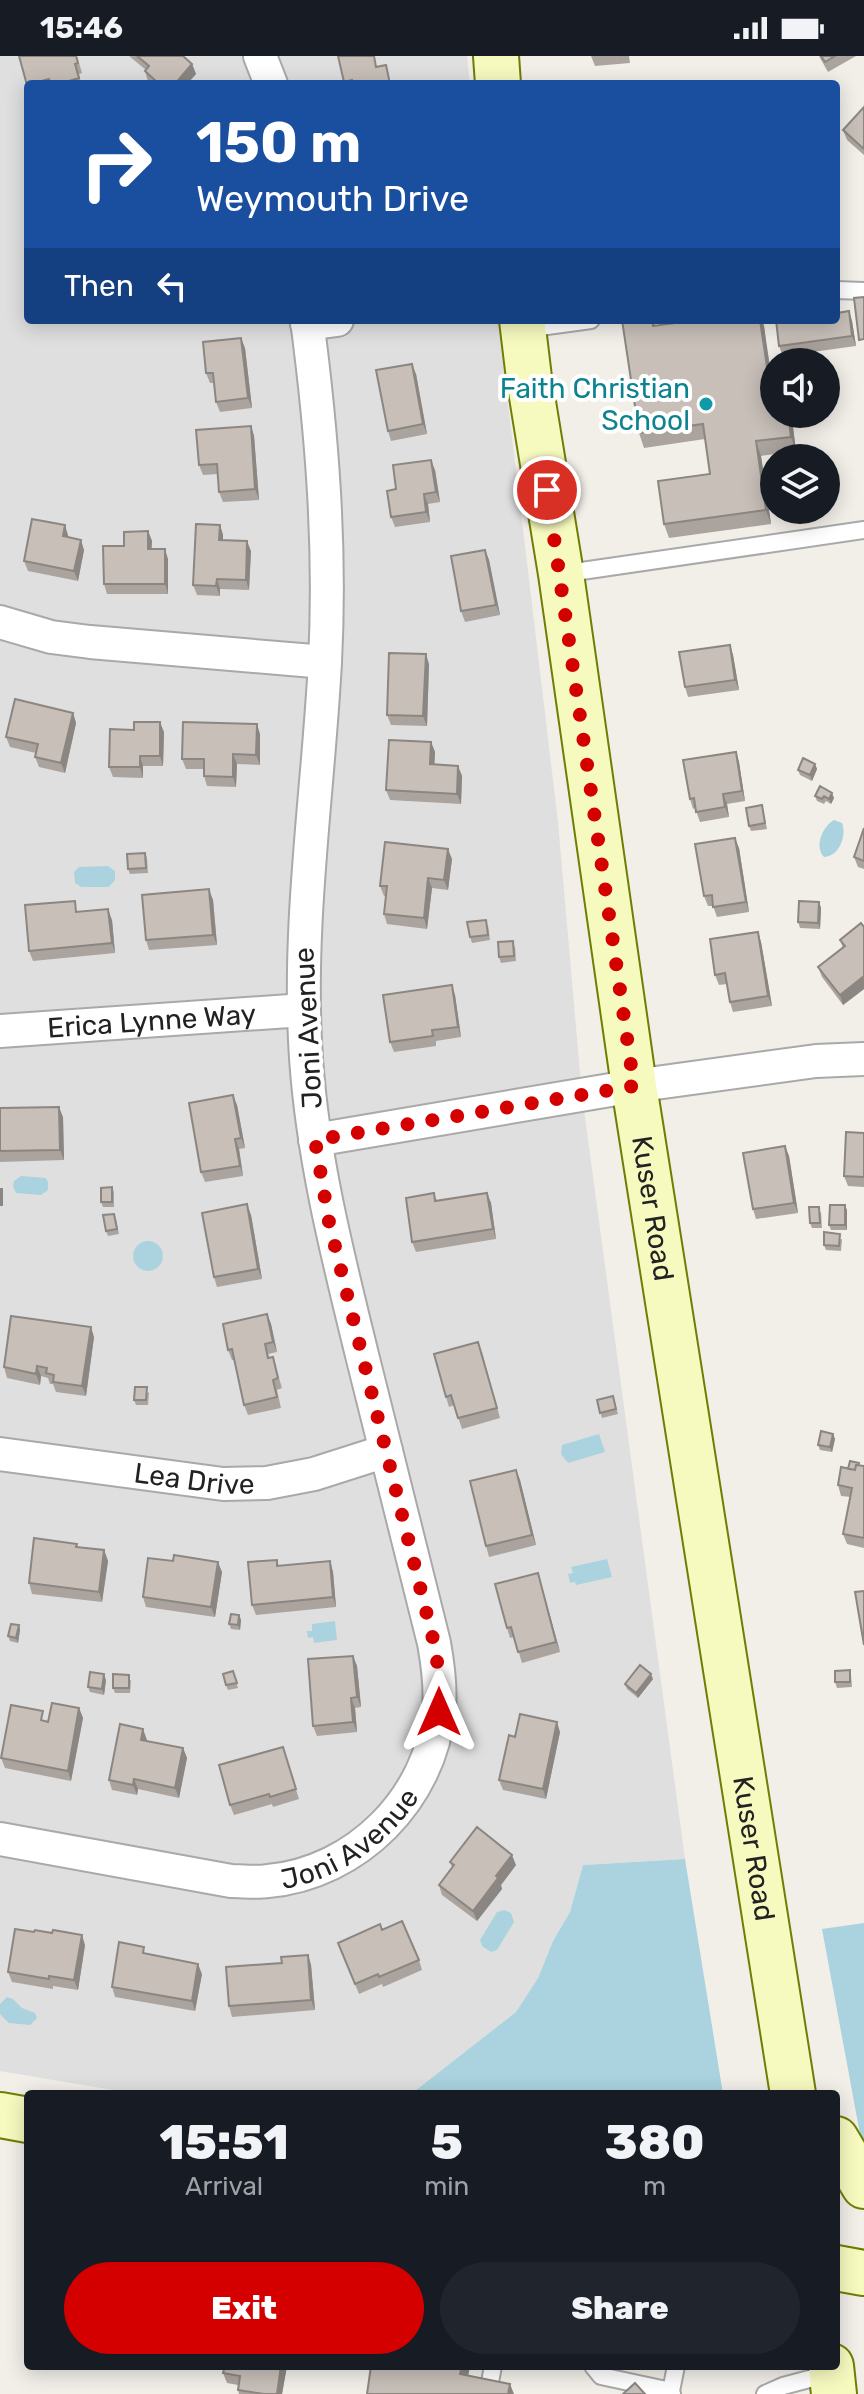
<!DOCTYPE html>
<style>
body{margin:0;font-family:Rubik,sans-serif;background:#20242c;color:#f1f3f6;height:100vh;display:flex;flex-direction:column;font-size:30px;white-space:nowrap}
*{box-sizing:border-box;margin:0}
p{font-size:26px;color:#9ea1a6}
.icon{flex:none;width:44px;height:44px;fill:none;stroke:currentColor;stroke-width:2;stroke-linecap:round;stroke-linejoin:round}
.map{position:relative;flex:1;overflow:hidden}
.panel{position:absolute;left:24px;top:2034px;width:816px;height:280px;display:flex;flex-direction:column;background:#171b24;border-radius:8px;box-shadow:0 4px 20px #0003}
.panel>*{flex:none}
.guide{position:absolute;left:24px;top:24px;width:816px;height:244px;border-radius:8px;box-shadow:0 4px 20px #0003;background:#1a4fa0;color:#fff;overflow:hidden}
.controls{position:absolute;left:760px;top:292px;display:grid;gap:16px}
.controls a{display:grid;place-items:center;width:80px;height:80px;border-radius:50%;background:#171b24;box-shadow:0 4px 20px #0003;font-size:40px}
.pin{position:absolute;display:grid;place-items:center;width:68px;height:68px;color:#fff;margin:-34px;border:4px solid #fff;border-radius:50%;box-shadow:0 2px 8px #0007}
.me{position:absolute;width:88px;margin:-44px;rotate:0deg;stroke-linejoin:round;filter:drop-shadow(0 0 6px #0008)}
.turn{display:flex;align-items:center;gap:28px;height:168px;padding:0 40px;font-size:36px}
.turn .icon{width:104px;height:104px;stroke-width:2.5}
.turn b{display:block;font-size:56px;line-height:68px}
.then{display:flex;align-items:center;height:76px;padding:0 40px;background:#0003;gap:16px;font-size:30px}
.eta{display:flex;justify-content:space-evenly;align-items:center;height:136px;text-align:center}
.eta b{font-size:48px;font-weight:800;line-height:56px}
.cta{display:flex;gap:16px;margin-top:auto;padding:16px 40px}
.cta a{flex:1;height:92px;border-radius:48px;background:#d40000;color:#fff;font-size:32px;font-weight:800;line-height:92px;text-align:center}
.cta a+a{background:#20242c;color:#f1f3f6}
.status{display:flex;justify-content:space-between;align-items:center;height:56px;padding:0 40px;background:#171b24;direction:ltr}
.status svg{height:22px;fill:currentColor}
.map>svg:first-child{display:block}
</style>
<div class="status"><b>15:46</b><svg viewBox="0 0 49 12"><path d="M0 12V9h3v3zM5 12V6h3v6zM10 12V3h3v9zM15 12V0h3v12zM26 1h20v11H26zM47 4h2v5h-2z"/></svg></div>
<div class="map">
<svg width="864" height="2338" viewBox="0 0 864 2338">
<rect width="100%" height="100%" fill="#f2efe9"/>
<path fill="#e0dfdf" d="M0,0h467l3,28h-442v236h470l60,502 24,273 103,764 -102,6 -13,47 -17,29 -15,37 -22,34 -105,82h-274l-137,-23z"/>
<path fill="#aad3df" d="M834,764l8,3c5,13 -3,34 -18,34 -10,-10 -2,-30 10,-37z
M108,810l7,5v9l-6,7h-28l-6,-4 -1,-11 5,-5z
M21,1120l25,2 2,4v8l-7,5 -25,-2 -3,-7 1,-5z
M133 1200a15 15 0 1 1 30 0a15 15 0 1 1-30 0Z
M599,1378l6,18 -37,11 -7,-9 1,-9z
M607,1503l5,18 -36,8 -1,-3 -5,1 -2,-9 5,-1 -2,-6z
M335,1565l2,19 -23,3 -1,-6 -5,1 -1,-7h5v-7z
M685,1803l38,235h-312l105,-82 22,-34 15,-37 17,-29 13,-47z
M504,1854l7,3 3,9 -17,28 -6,2 -9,-6 -2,-6 17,-28z
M864,1867v218l-4,-7 -38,-205z
M7,1941l6,2 9,9 13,5 2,5 -7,7 -21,-2 -9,-9v-10z"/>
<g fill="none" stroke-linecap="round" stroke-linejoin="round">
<g stroke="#a9a9a9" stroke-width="20">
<path id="lane" d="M836,234l28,1
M525,273l66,-9
M561,518l303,-44
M593,2310l8,10 70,15
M488,2337l5,-27
M672,2338l-1,-3 5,-25
M765,2338l18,-8 45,-12"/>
</g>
<g stroke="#a9a9a9" stroke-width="36">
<g id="street">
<path d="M260,0l11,28"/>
<path d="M307,268l30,-4"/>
<path d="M0,566l51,15 39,5 235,20"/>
<path id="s1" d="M0,975l304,-21"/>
<path d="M315,1084l319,-54 182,-25 48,-2"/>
<path id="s2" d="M0,1398l223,30 44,-1 47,-9 72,-23"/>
<path id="s3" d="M0,1783l231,42c12,0 25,2 37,0 89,-8 163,-83 171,-172 2,-23 -1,-44 -5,-66 -24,-96 -48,-192 -72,-288 -24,-98 -49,-195 -56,-297 -9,-132 12,-264 19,-396 6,-115 -3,-228 -18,-342"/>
</g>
</g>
<g stroke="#707d05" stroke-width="48">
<g id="secondary">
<path d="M496,0l2,28"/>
<path id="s4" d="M522,264l7,58 32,196 73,512 159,1008"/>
<path d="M0,2059l28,5"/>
<path d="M836,2083l28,47"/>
<path d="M836,2212l28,5"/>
<path d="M831,2310l3,28"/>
</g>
</g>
<use href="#lane" stroke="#fff" stroke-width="16"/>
<use href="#street" stroke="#fff" stroke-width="32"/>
<use href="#secondary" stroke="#f7fabf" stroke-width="44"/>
</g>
<path fill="#aba49e" d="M19,0h58l5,17 -3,1 2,10h-53v3z
M129,0h54l9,8 4,10 -9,10h-36l-3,-2 -3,-11 1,-1z
M591,0h38l1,7 -35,3z
M819,0h37l-28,16z
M864,51v48l-17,-15 -4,-10z
M839,252v5l10,-2 3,10 4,25 -73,10 -4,-10z
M622,264h31l3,6 42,-6h64l2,6 10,88 19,13 3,24 -35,5 10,68 -102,14 -5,-14 46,-50 -5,-35 -61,9 -5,-15z
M245,292l7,60 -32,4 -4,-10 -2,-19h-4l-4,-10z
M416,318l11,60 -36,7 -3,-10z
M251,370l3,10 5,64 -36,2 -4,-10 -1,-18 -15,1 -4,-10z
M435,414l5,32 -12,2 2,18 -35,5 -4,-10 5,-28z
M220,469l3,10v5l28,11 -2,39 -29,-1v7l-23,-1 -4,-10z
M148,475l4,10 -1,8 17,10v35h-61l-3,-10 20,-38z
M68,479v3l16,12 -6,31 -50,-10 -4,-10z
M485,494l4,10 11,55 -35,7 -4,-11z
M730,589l3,10 6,35 -51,7 -3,-10z
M429,608l-2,62 -36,-1 -4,-10z
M73,657l3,10 -11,50 -26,-6 -4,-10 1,-4 -26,-6 -4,-10z
M164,676l-1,34h-20v12l-30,-1 -4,-10z
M260,678v31l-23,-1 -1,23 -29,-1 -3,-10v-7h-18l-4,-10z
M431,686l4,10 -1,13 24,1 4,10 -1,28 -71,-4 -4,-10z
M736,696l3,10 6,39 -18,3 2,13 -29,5 -5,-14 -2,1 -3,-10z
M815,708l2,5 -5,12 -12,-6 -2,-5z
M815,740l19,2 -3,6 -5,-3 -2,3 -7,-3z
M762,749l5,24 -16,2 -2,-5z
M864,772v41l-6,-2 -4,-10z
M739,792l10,64 -32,5 -4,-11h-5l-4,-10z
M145,797l2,5 1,15 -18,1 -2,-5z
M452,803l-4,31 -16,-2 -5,41 -40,-5 -3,-10 2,-18h-2l-4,-10z
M213,844l4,45 -68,5 -3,-10z
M819,846l2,6 -1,21 -20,-1 -2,-6z
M79,856l33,8 3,33 -82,8 -4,-10z
M488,869l2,15 -18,3 -2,-6z
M864,871v62l-21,16 -21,-28 -4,-10 25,-19 -3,-8z
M761,886l11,64 -39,6 -3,-10 -3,-18 -8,1 -4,-10z
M515,890l1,15 -15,2 -2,-6z
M455,939l6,42 -25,4v5l-42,6 -4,-10z
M237,1049l8,43 -6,1 4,27 -38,6 -4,-10z
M0,1052l63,9 1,43 -64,2z
M864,1077v54l-16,-1 -4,-10z
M785,1090l4,10 9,57 -42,6 -3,-10z
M112,1131l2,5v15h-11l-2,-5z
M434,1137l3,8 50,-8 4,10 5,36 -80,13 -4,-10z
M847,1154v20h-16l-2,-5z
M821,1156l1,16h-10l-2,-5z
M251,1159l11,64 -45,8 -3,-10z
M116,1163l3,15 -11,2 -2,-5z
M842,1183l-1,12 -15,-1 -2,-5z
M267,1258l4,10 6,28 -9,2 1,3h4l9,31 -5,2 4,18 -33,7 -4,-10 -10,-45h-2l-4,-10z
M94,1281l-8,59 -30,-4 -3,-8h-3l-2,-6 -7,-2 -1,9 -33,-7 -3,-11z
M482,1296l18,66 -38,11 -8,-24 -5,2 -3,-10z
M149,1336l-1,13h-12l-2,-5z
M613,1340l5,18 -16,4 -5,-18z
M833,1378l2,5 -3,13 -12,-2 -2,-5z
M860,1409l4,1v82l-17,-4 -4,-10 8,-37 -10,-1 -3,-11 10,-16z
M516,1414l4,10 16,65 -47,12 -3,-11z
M77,1488l1,3 26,3 4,11 -6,41 -70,-8 -3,-11z
M277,1504l2,6 51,-5 3,11 3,35 -80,8 -4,-10z
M222,1516l-7,45 -69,-10 -3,-10z
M538,1517l22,79 -38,11 -8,-26 -4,1 -3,-10z
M239,1559l2,5 -1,10 -9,-1 -2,-5z
M19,1569l1,5 -2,13 -8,-2 -2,-5z
M353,1600l4,10 4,41 -6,1 2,24 -40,4 -4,-10z
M850,1614l1,5 1,12 -15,1 -2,-6z
M233,1615l5,17 -10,2 -2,-5z
M653,1623l-15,19 -11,-9 -2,-5z
M106,1624l-2,15 -14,-3 -2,-5z
M131,1624l-1,13h-15l-2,-5z
M79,1652l4,10 -12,63 -66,-13 -4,-10 45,-37 2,1z
M560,1676l-14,67 -43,-9 -4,-10 16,-43z
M147,1684v1l36,7 4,10 -8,40 -41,-9 -1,6 -25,-5 -3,-10z
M283,1691l16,52 -26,8 -1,-3 -38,11 -4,-10z
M450,1806l66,3 -15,20 1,4 -25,32 -35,-26 -3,-10 13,-18z
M382,1874l37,30 3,10 -39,17 -1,-3 -23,10 -21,-51z
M85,1889l-7,45 -25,-4v3l-41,-7 -4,-10z
M308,1899l3,10 4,45 -83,7 -3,-11z
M202,1918l-7,37 -80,-14 -3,-10z
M225,2310h62l-5,28h-43l-1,-4v-5l-11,-2 -4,-10z"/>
<path fill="#8b8681" d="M192,8l4,10 -9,10h-12z
M849,255l3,10 4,25 -4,-10z
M760,264h2l2,6 10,68v20z
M241,282l4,10 7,60 -4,-10z
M412,308l4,10 11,60 -4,-10z
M788,358l5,13 3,24 -5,-14z
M251,370l3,10 5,64 -4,-11z
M756,385l5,15 10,68 -5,-14z
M431,404l4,10 5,32 -4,-10z
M424,438l4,10 2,18 -4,-10z
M65,469l3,10 -2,12 -3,-11z
M220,469l3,10v15l-4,-10z
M148,475l4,10 -1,18 -3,-10z
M81,484l3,10 -6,31 -4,-10z
M247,485l4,10 -2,39 -3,-10z
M165,493l3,10v35l-3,-10z
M485,494l4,10 11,55 -4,-10z
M217,523l3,10v7l-4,-10z
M730,589l3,10 6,35 -4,-10z
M426,598l3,10 -2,62 -4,-10z
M73,657l3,10 -11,50 -4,-10z
M160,666l4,10 -1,34 -3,-10z
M257,668l3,10v31l-4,-10z
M431,686l4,10 -1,22 -4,-10z
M736,696l3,10 6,39 -3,-10z
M233,698l4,10 -1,23 -3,-10z
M140,700l3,10v12l-3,-11z
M815,708l2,5 -5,12 -2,-6z
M458,710l4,10 -1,28 -4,-10z
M832,737l2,5 -3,6 -2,-5z
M723,738l4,10 2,13 -4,-10z
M735,782l4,10 10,64 -3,-10z
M448,793l4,10 -4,31 -4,-10z
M428,822l4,10 -5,41 -3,-11z
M209,833l4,11 4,45 -4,-10z
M819,846l2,6 -1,21 -2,-6z
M108,853l4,11 3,33 -3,-10z
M758,876l3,10 11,64 -4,-10z
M864,920v13l-21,16 -3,-10z
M452,929l3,10 6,42 -3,-10z
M233,1039l4,10 8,43 -4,-10z
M59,1051l4,10 1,43 -4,-10z
M235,1083l4,10 4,27 -3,-10z
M785,1090l4,10 9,57 -4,-10z
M487,1137l4,10 5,36 -3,-10z
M247,1148l4,11 11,64 -4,-10z
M845,1149l2,5v20l-2,-5z
M267,1258l4,10 6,28 -4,-10z
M91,1271l3,10 -8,59 -4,-10z
M37,1310l4,10 -1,9 -4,-11z
M833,1378l2,5 -3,13 -2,-5z
M516,1414l4,10 16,65 -4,-10z
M104,1494l4,11 -6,41 -3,-10z
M330,1505l3,11 3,35 -3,-10z
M218,1506l4,10 -7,45 -4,-10z
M538,1517l3,10 19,69 -4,-10z
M239,1559l2,5 -1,10 -2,-5z
M19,1569l1,5 -2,13 -2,-5z
M353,1600l4,10 4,41 -4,-10z
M104,1618l2,6 -2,15 -2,-6z
M651,1618l2,5 -15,19 -2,-5z
M351,1642l4,10 2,24 -4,-10z
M79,1652l4,10 -12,63 -3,-10z
M557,1666l3,10 -14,67 -3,-10z
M143,1673l4,11 -2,10 -4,-10z
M183,1692l4,10 -8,40 -4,-10z
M134,1723l4,10 -1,6 -4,-10z
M512,1799l4,10 -15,20 1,4 -25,32 -4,-10 23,-35z
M82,1879l3,10 -7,45 -4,-10z
M308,1899l3,10 4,45 -4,-10z
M198,1908l4,10 -7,37 -3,-10z
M281,2310h6l-5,28h-5z
M462,2310h8l-4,23 -6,-15z
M510,2328l4,10h-6z"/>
<path fill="#c7bfb8" stroke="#8b8681" stroke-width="2" d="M19,0h57l2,7 -3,1 4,14 -20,6h-9l-1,-5 -22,6z
M137,0h46l9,8 -17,20h-16l-14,-13 4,-5z
M338,0h36l2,11 10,-2 4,19h-37l-1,-4 -8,2z
M821,0h14l-10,6z
M864,51v42l-21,-19z
M864,241v42l-5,1 -5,-42z
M836,250l1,7 12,-2 3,25 -73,10 -3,-26h60z
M622,264h30l1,6 45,-6h62l14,94h14l3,23 -35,4 10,69 -102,14 -6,-43 52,-7 -7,-50 -64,9z
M241,282l7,60 -32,4 -3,-29h-7l-3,-31z
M412,308l11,60 -35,7 -12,-61z
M251,370l4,63 -36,3 -2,-28 -18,1 -3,-35z
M431,404l5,32 -12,2 2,18 -35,5 -4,-26 9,-2 -3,-24z
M32,463l33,6 -2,11 18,4 -7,31 -50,-10z
M196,468l24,1 -1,15 28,1 -1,39 -29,-1 -1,7 -23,-1z
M148,475v18h17v35h-61l-1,-38h21v-14z
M485,494l11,55 -35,6 -10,-55z
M730,589l5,35 -50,7 -6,-35z
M389,597l37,1 -3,62 -36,-1z
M15,643l58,14 -12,50 -26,-6 3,-13 -32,-7z
M134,666h26v34h-20v11h-31l1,-38 24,1z
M183,666l74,2 -1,31 -23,-1v23l-29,-1v-17h-22z
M389,684l42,2 -1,22 28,2 -1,28 -71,-4z
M736,696l6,39 -19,3 2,13 -29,5 -2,-14 -4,1 -7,-39z
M803,702l12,6 -5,11 -12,-5z
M820,730l12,7 -3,6 -5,-3 -2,3 -7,-3z
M762,749l3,18 -16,3 -3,-18z
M864,772v33l-10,-4z
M735,782l11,64 -33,5 -1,-12 -8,1 -9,-52z
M385,786l63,7 -4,31 -16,-2 -4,40 -40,-4 3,-28h-7z
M145,797l1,15 -18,1 -1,-15z
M209,833l4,46 -67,5 -4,-45z
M75,845l1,11 32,-3 4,34 -83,8 -4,-46z
M799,845l20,1 -1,21 -20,-1z
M486,864l2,15 -18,2 -3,-15z
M861,867l3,4v49l-24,19 -22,-28 27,-21 -5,-6z
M758,876l10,64 -38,6 -5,-29 -10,2 -5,-36z
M513,885l1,15 -15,1 -1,-15z
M452,929l6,42 -26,3 1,6 -43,6 -7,-47z
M233,1039l8,43 -6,1 5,27 -39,6 -12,-69z
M59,1051l1,43 -60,1v-43z
M846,1076l18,1v44l-20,-1z
M785,1090l9,57 -41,6 -10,-56z
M112,1131v15h-11v-14z
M0,1133h2v16h-2z
M434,1137l1,8 52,-8 6,36 -81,13 -6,-44z
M247,1148l11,65 -44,8 -12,-64z
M830,1149h15v20h-16z
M809,1151h10l1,16h-10z
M114,1158l3,15 -11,2 -3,-16z
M824,1176l16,2 -1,12 -15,-1z
M267,1258l6,28 -8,2 3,14 5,-1 5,21 -5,2 4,17 -33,8 -12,-56 -4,1 -5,-26z
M11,1260l80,11 -9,59 -29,-4 1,-7 -8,-2 1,-5 -10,-2 -1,8 -32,-7z
M478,1286l19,66 -39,10 -7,-23 -5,2 -12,-43z
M135,1331h12l-1,13h-12z
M613,1340l3,13 -16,4 -3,-13z
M821,1375l12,3 -3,13 -12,-2z
M850,1405l9,2 -1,2h-2l-1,5 -7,-1z
M856,1409l8,1v72l-21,-4 9,-46 -14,-3 3,-18 14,3z
M516,1414l16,65 -46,11 -16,-65z
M34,1482l43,6 -1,3 28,3 -5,42 -70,-9z
M174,1499l44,7 -7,45 -68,-10 5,-39 25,3z
M277,1504v6l53,-5 3,36 -81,8 -4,-43z
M538,1517l18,69 -38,10 -7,-25 -4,1 -12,-44z
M864,1535v54l-9,-53z
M231,1558l8,1 -1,10 -9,-1z
M11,1568l8,1 -3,13 -8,-2z
M353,1600l4,41 -6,1 2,24 -40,4 -5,-67z
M640,1609l11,9 -15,19 -11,-9z
M850,1614v12h-15v-11z
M233,1615l4,12 -11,2 -3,-11z
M90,1616l14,2 -2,15 -14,-2z
M113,1618l16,1v13h-16z
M52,1647l27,5 -11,63 -67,-13 10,-53 32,6 -2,9 7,2z
M520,1658l37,8 -14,67 -44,-9 10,-45 6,2z
M120,1668l23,5 -2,11 42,8 -8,40 -41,-9 -1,6 -24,-5z
M283,1691l13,42 -26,8 -1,-3 -39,11 -11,-40z
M477,1771l35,28 -16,21 2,2 -25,33 -34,-26 15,-20 -4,-3z
M402,1865l17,39 -40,17 -1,-3 -23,10 -17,-41 42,-19 2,6z
M15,1873l19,3 1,-2 17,3 1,-3 29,5 -8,45 -25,-4v3l-41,-7z
M119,1886l25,5 -1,6 55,11 -6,37 -80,-14z
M308,1899l3,45 -82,6 -3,-39 56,-4 -1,-6z
M225,2310h56l-4,28h-13l-26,-4 2,-14 -17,-3z
M371,2310h91l-2,8 50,10 -2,10h-141z
M635,2327l10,11h-22z"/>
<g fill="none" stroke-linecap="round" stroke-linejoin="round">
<path stroke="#d40000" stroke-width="14" stroke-dasharray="0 25.2" d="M439,1656l1,-33 -6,-36 -105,-421 -14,-82 319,-54 -87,-596"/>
</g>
<circle fill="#0f9aa8" stroke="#fff" stroke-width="3" cx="706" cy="348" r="8"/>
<g text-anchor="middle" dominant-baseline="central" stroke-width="8" stroke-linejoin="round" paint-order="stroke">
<g font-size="28" fill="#0d838f" stroke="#fff" text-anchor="end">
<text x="690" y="332">Faith Christian<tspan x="690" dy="32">School</tspan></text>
</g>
<g font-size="28" fill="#222" stroke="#fff">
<text stroke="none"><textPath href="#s1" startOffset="152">Erica Lynne Way</textPath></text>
<text transform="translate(308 972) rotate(-93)">Joni Avenue</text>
<text stroke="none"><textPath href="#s4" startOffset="898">Kuser Road</textPath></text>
<text stroke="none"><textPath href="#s2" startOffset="196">Lea Drive</textPath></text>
<text stroke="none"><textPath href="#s3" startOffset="366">Joni Avenue</textPath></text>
<text stroke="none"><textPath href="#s4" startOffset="1546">Kuser Road</textPath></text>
</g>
</g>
</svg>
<div class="controls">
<a><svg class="icon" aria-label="sound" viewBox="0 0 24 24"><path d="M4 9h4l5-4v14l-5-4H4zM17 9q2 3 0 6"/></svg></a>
<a><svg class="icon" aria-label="layers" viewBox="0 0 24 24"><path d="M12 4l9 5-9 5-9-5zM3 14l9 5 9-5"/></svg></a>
</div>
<div class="pin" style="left:547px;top:434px;background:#d93025"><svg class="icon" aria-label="arrive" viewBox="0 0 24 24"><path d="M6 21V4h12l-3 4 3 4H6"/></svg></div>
<svg class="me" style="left:439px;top:1656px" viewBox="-20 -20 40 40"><path d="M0-17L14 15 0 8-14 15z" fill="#d40000" stroke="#fff" stroke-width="4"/></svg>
<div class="guide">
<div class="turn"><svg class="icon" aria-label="right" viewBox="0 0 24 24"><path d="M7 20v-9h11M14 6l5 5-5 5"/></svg><div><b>150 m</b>Weymouth Drive</div></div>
<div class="then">Then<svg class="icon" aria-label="left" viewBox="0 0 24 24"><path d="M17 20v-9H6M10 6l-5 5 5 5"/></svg></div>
</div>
<section class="panel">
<div class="eta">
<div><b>15:51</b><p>Arrival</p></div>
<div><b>5</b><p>min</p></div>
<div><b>380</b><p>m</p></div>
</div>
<div class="cta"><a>Exit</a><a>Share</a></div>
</section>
</div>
